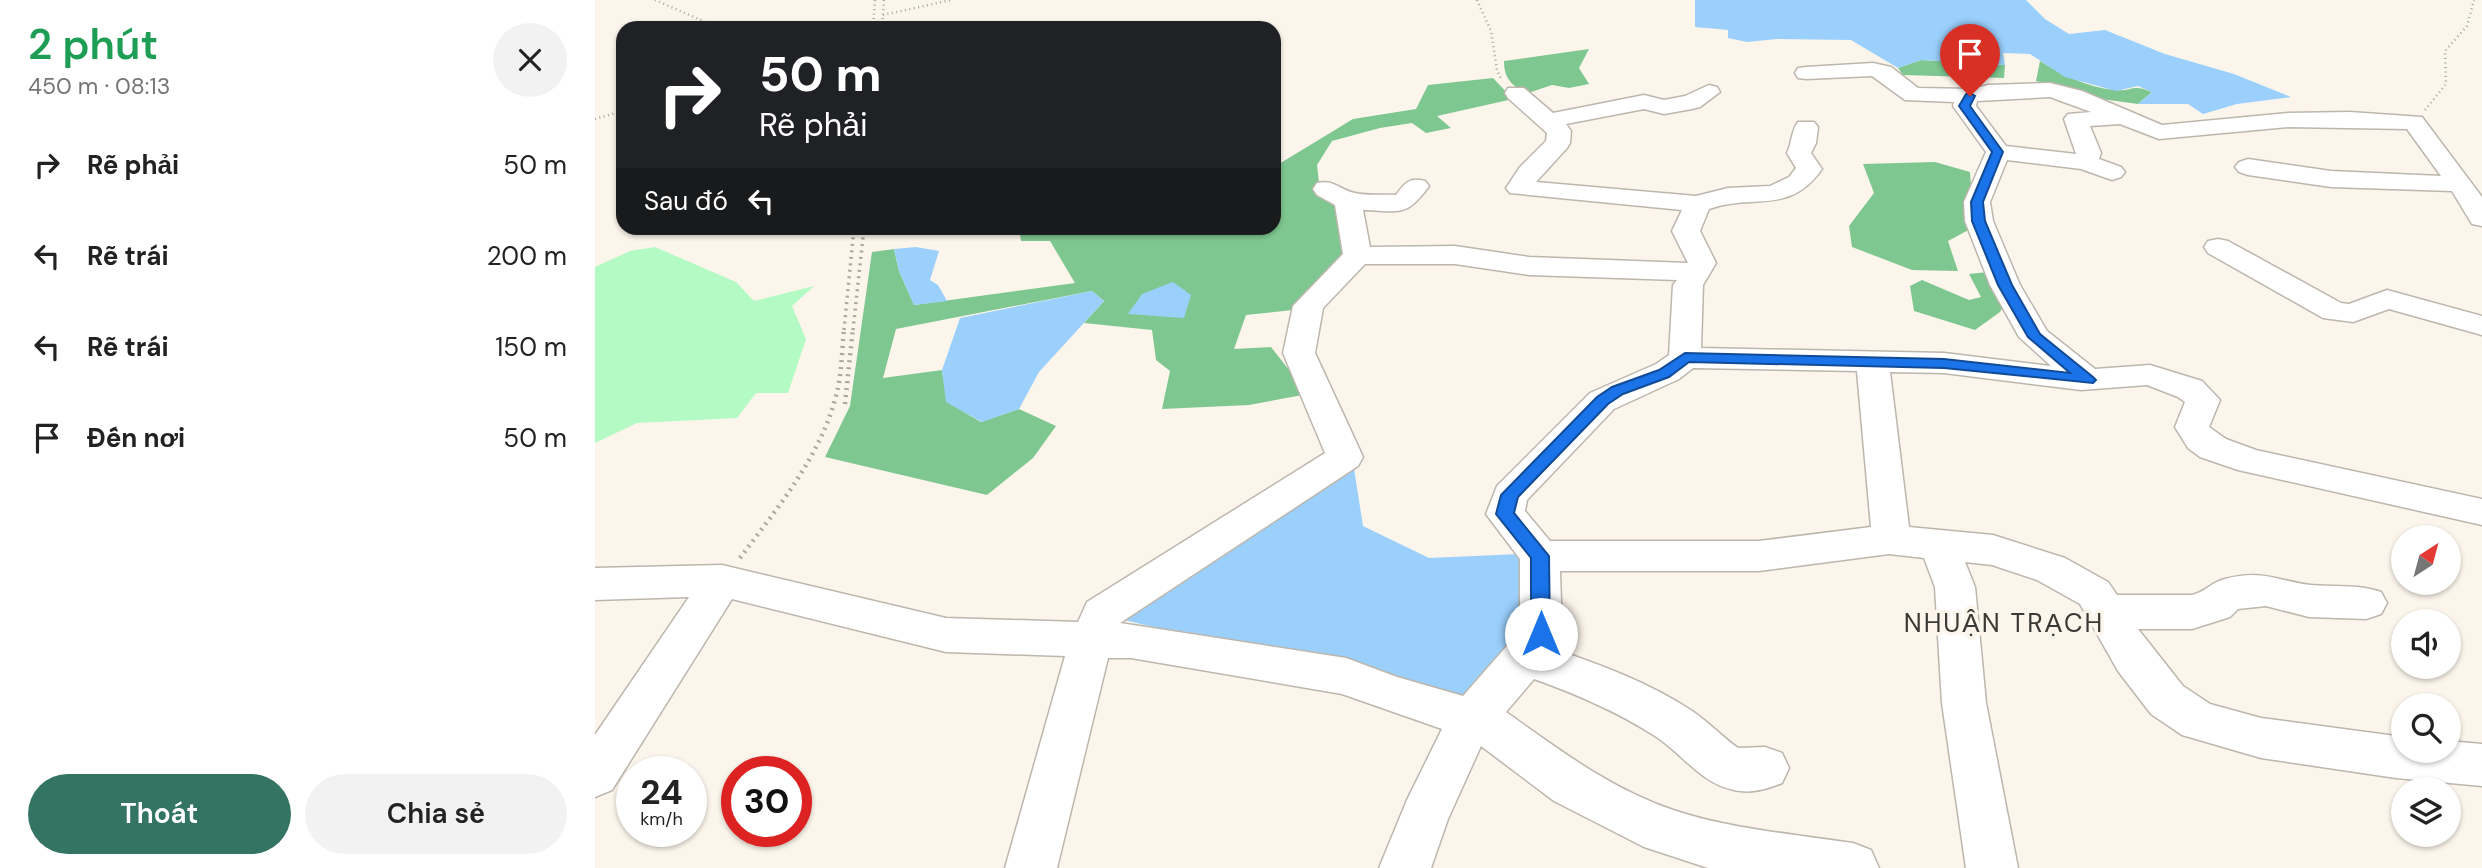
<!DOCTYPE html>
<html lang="vi">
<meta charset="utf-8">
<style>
body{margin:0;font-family:"DM Sans",sans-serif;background:#f2f2f2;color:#222;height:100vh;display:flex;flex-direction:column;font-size:26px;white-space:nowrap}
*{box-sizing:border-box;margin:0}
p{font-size:23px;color:#767676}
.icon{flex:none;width:38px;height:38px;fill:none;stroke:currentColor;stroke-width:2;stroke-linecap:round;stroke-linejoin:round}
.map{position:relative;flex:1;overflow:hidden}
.side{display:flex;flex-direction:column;background:#fff;width:595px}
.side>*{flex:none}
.hud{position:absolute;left:21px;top:21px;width:665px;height:214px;border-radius:21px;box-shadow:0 2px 5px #0004;background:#202124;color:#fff;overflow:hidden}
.needle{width:46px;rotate:36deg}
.tools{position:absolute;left:1796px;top:525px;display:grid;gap:14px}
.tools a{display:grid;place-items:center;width:70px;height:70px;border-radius:50%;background:#fff;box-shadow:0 2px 5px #0004;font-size:35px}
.speed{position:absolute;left:21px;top:756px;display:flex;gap:14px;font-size:35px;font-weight:700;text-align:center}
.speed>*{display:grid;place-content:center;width:91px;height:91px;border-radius:50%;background:#fff;box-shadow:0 2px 5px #0004;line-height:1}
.speed small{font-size:18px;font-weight:400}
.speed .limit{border:10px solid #d22;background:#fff;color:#111}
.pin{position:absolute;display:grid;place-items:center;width:60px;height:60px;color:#fff;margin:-72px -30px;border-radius:50% 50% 50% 0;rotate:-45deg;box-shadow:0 0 7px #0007}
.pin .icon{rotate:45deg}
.me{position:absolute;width:77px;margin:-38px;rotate:0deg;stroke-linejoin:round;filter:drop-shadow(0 0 5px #0008)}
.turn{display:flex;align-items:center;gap:24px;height:147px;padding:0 28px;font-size:32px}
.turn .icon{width:91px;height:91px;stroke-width:2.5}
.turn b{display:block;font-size:49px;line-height:60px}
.then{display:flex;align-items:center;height:66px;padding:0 28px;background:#0003;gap:14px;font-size:26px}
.round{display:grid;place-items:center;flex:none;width:74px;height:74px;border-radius:37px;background:#f2f2f2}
.overview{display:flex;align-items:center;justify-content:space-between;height:119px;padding:0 28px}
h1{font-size:42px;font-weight:600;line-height:52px;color:#1e9e55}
.primary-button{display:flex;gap:14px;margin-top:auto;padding:14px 28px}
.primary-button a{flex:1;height:80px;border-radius:42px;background:#347463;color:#fff;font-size:28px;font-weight:600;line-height:80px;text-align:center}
.primary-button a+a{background:#f2f2f2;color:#222}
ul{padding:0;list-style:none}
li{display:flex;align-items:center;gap:21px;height:91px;padding:0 28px}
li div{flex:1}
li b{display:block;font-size:26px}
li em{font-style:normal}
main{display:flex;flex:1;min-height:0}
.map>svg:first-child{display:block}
</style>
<main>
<section class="side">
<div class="overview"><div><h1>2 phút</h1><p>450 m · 08:13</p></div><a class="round"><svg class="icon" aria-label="close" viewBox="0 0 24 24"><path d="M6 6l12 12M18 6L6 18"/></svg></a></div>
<ul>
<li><svg class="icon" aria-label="right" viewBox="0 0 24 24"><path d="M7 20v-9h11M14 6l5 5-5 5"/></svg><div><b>Rẽ phải</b></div><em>50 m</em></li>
<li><svg class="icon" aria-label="left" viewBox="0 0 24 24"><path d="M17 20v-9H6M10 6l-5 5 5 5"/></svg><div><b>Rẽ trái</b></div><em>200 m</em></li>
<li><svg class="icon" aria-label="left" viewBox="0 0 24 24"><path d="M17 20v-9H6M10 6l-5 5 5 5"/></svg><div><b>Rẽ trái</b></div><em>150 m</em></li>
<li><svg class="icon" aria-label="arrive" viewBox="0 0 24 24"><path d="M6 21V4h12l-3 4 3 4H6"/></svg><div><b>Đến nơi</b></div><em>50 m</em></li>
</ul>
<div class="primary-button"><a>Thoát</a><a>Chia sẻ</a></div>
</section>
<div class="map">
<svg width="1887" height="868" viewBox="0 0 1887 868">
<rect width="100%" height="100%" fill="#fcf5eb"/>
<path fill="#b3fac4" d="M60,247l81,35 18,19 60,-15 -22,20 14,33 -18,54h-32l-19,25 -100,5 -42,20v-176l35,-16z"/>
<path fill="#7fc791" d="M994,49l-10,19 10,16 -20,4 -17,-3 -27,9c-14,-10 -21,-16 -21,-33z
M1326,60l84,5 -1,13 -101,-3 -5,-7z
M1445,61c23,14 47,26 74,29 18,2 18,-7 38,2l-14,12 -44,-6 -58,-17z
M898,78l20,21 -76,17 14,12 -25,5 -14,-10 -32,5 -48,13 -15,24 3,26 22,14 9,51 -59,54 -46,5 -12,34 37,-2 37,47 -59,11 -87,4 8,-38 -14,-11 -4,-30 -68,-7 20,-22 -12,-10 -196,38 -13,49 59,-8 5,32 34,20 38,-13 37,17 -23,32 -46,37 -162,-38 25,-51 22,-154 22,-3 5,22 15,34 161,-22 -25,-42h-29l-2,-13h255v-61l79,-48 63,-10 12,-24z
M1340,162l35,10 4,55 -26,14 10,30 -46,-1 -60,-23 -3,-21 25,-33 -11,-29z
M1393,272l18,29 -6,11 -25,18 -61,-19 -4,-25 12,-6 47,20 12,-3 -12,-23z"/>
<path fill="#9bd0fd" d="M1100,0h331l19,19 24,15 36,-4 60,24 69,20 57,23 -54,7 -34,10 -15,-10h-50l14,-12 -14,-6 -22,5 -51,-14 -35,-23 -27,-1 2,12 -84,-5 -23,8 -47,-28 -74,-1 -30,3 -19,-4v-8l-33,-3z
M321,247l23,4 -9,29 8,5 9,16 -33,4 -15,-34 -5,-22z
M578,282l18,13 -7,23 -56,-4 14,-20z
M497,291l12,10 -65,71 -20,37 -37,13 -36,-20 -4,-32 18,-52z
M758,462l10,64 66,32 90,-4 12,34 -14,58 -36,40 -26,14 -335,-81z"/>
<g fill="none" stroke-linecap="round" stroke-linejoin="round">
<g stroke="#bdb6ad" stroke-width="3">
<path id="minor" d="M1278,63l18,4 27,21 53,1 17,-4 62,-2 32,8 80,34 126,-12 62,-1 72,5 60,80v29l-10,-2 -20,-33 -121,-4 -83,-12 -9,-3 -4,-5 4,-5 9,-3 83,12 110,5 -34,-47 -119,-2 -129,12 -39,-15 -30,2 11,27 -2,6 22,8 4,5 -4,5 -9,3 -31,-11 -74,-9 -17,42 3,19 27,64 27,46 48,38 55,-4 52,16 18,19 -11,27 17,12 30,11 226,49v26l-244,-55 -38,-13 -12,-9 -13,-21 10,-25 -7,-5 -31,-12 -66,5 -137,-17 -54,-1 19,155 84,8 72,23 43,24 9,13h75c13,-3 20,-13 33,-16 37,-10 52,2 86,6 23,2 47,-1 70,7l6,11 -6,11 -15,5 -57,-2 -43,-11 -28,3 -8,8 -38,12h-54l45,57 27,18 51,14 142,19v14h45v-10l34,3v42l-86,-8 -135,-20 -79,-23 -31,-21 -33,-43 -38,-67 -43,-24 -45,-15 -27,-3 10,25 11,116 32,165h-52l-24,-165 -7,-116 -11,-29 -35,-4 -130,17h-199l2,63 -8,15c47,16 96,34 138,62 17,11 30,26 46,37l27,-1 17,6 7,15 -7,15c-15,6 -31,11 -48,7 -34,-7 -51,-36 -79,-54 -37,-24 -79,-42 -121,-57l-28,33c52,37 105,77 167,98 57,19 120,24 180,33l18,7 8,18h-171l-64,-21 -90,-46 -73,-55 -33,73 -17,49h-52l28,-68 35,-71 -100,-35 -211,-36h-23l-51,210h-52l60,-212 -119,-4 -214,-53 -120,191 -17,7v-62l94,-138 -94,3v-32l127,-3 224,53 132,4 9,-20 238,-149 -42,-100 10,-47 50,-52 -8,-49 -18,-10 -4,-6 4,-6c17,-4 23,7 38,10 13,3 28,1 41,2 9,-12 13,-18 29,-14l4,5c-23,32 -30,25 -66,24l7,37 85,-1 74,11 159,6 -16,-32 10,-21 -172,-17 -4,-5 14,-21 26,-26 1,-8 -39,-35 -3,-5 3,-5h16l29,25 91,-18 20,5 21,-4 24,-11 8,2 3,5 -20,15 -8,2 -28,5 -20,-5 -78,15 5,7 -1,12 -3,5 -31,34 160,14 32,-8 42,-2 19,-9 7,-9 -9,-15c5,-10 4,-22 11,-31h16l4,5 -2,16 -5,10 11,16c-33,47 -69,24 -113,40l-9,22 16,32 -13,22 -2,63 243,5 107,13 -32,-29 -29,-52 -25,-64 -1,-19 22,-50 -33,-46 1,-4 -49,-2 -33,-24 -66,3 -8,-1 -3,-5 3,-5 8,-1zM1455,97l41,15 -23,2 -4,5 12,35 -70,-8 -30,-40 1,-5zM770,264h90l74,11 148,5 -4,5 -4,70 -13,9 -66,29 -93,93 -11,28 34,45v72l-57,65 -66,-19 -51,-19 -226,-35 238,-157 5,-9 -48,-104 8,-45zM1098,368l164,3 14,156 -112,14h-209l-25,-30 2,-11 87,-91 65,-30z
M1623,239l10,2 113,62 8,1 38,-14 95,26v19l-93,-26 -36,13 -30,-4 -115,-65 -4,-6 4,-6z"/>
</g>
<path stroke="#aca79f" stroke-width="2.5" stroke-dasharray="1 3.5" stroke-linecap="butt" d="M60,0l64,28
M882,0l14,31 6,39 5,11
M288,15l68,-15
M278,28l2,-28
M287,28l2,-28
M1830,110l21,-26 -1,-33 22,-25 7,-26
M0,119l28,-8"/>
<path stroke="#aca79f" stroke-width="3.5" stroke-dasharray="2 4.5" stroke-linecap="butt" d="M249,330l10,-102
M258,330l11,-102"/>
<path stroke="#aca79f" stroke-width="4.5" stroke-dasharray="2 5" stroke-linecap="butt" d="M250,404l8,-76
M145,558c38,-51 82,-103 97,-166 5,-20 5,-43 7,-64"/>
<use href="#minor" fill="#fff" fill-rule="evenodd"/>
</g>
<path fill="#1a73e8" stroke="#114b97" stroke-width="2" d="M1375,93l5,3 -5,10 33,46 -20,50 2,19 27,64 28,49 53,43 3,3 -3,3 -149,-15 -255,-6 -20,15 -46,17 -15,10 -90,93 -4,16 35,43 1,78 -2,6 -7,2 -7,-2 -3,-6v-76l-35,-44 5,-19 96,-98 15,-10 47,-17 26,-17 259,6 126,14 -42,-36 -30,-52 -26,-64 -1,-19 21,-50 -33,-46 7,-12z"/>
<g text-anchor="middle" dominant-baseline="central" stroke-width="7" stroke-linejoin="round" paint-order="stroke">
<g font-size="26" letter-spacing="2" fill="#3b3935" stroke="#fcf5eb">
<text x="1409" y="623">NHUẬN TRẠCH</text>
</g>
</g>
</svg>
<div class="tools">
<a><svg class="needle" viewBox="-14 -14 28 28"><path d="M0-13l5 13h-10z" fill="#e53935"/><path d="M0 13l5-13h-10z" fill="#767676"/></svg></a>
<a><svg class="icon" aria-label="sound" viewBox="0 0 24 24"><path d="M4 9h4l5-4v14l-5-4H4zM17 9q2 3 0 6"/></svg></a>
<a><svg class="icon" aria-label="search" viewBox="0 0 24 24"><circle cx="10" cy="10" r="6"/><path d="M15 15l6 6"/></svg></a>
<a><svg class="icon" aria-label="layers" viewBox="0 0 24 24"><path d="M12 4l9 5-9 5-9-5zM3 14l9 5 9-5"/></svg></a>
</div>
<div class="speed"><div>24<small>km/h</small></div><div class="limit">30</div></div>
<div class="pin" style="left:1375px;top:96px;background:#d93025"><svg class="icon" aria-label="arrive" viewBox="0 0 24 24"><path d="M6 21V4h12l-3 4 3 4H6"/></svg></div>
<svg class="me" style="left:946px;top:634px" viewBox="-20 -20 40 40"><circle r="19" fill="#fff"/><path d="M0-13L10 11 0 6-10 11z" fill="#1a73e8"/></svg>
<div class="hud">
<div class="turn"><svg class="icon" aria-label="right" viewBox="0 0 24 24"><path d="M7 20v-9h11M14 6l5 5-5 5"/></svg><div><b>50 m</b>Rẽ phải</div></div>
<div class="then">Sau đó<svg class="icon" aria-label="left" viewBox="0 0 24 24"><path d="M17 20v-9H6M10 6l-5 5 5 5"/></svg></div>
</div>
</div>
</main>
